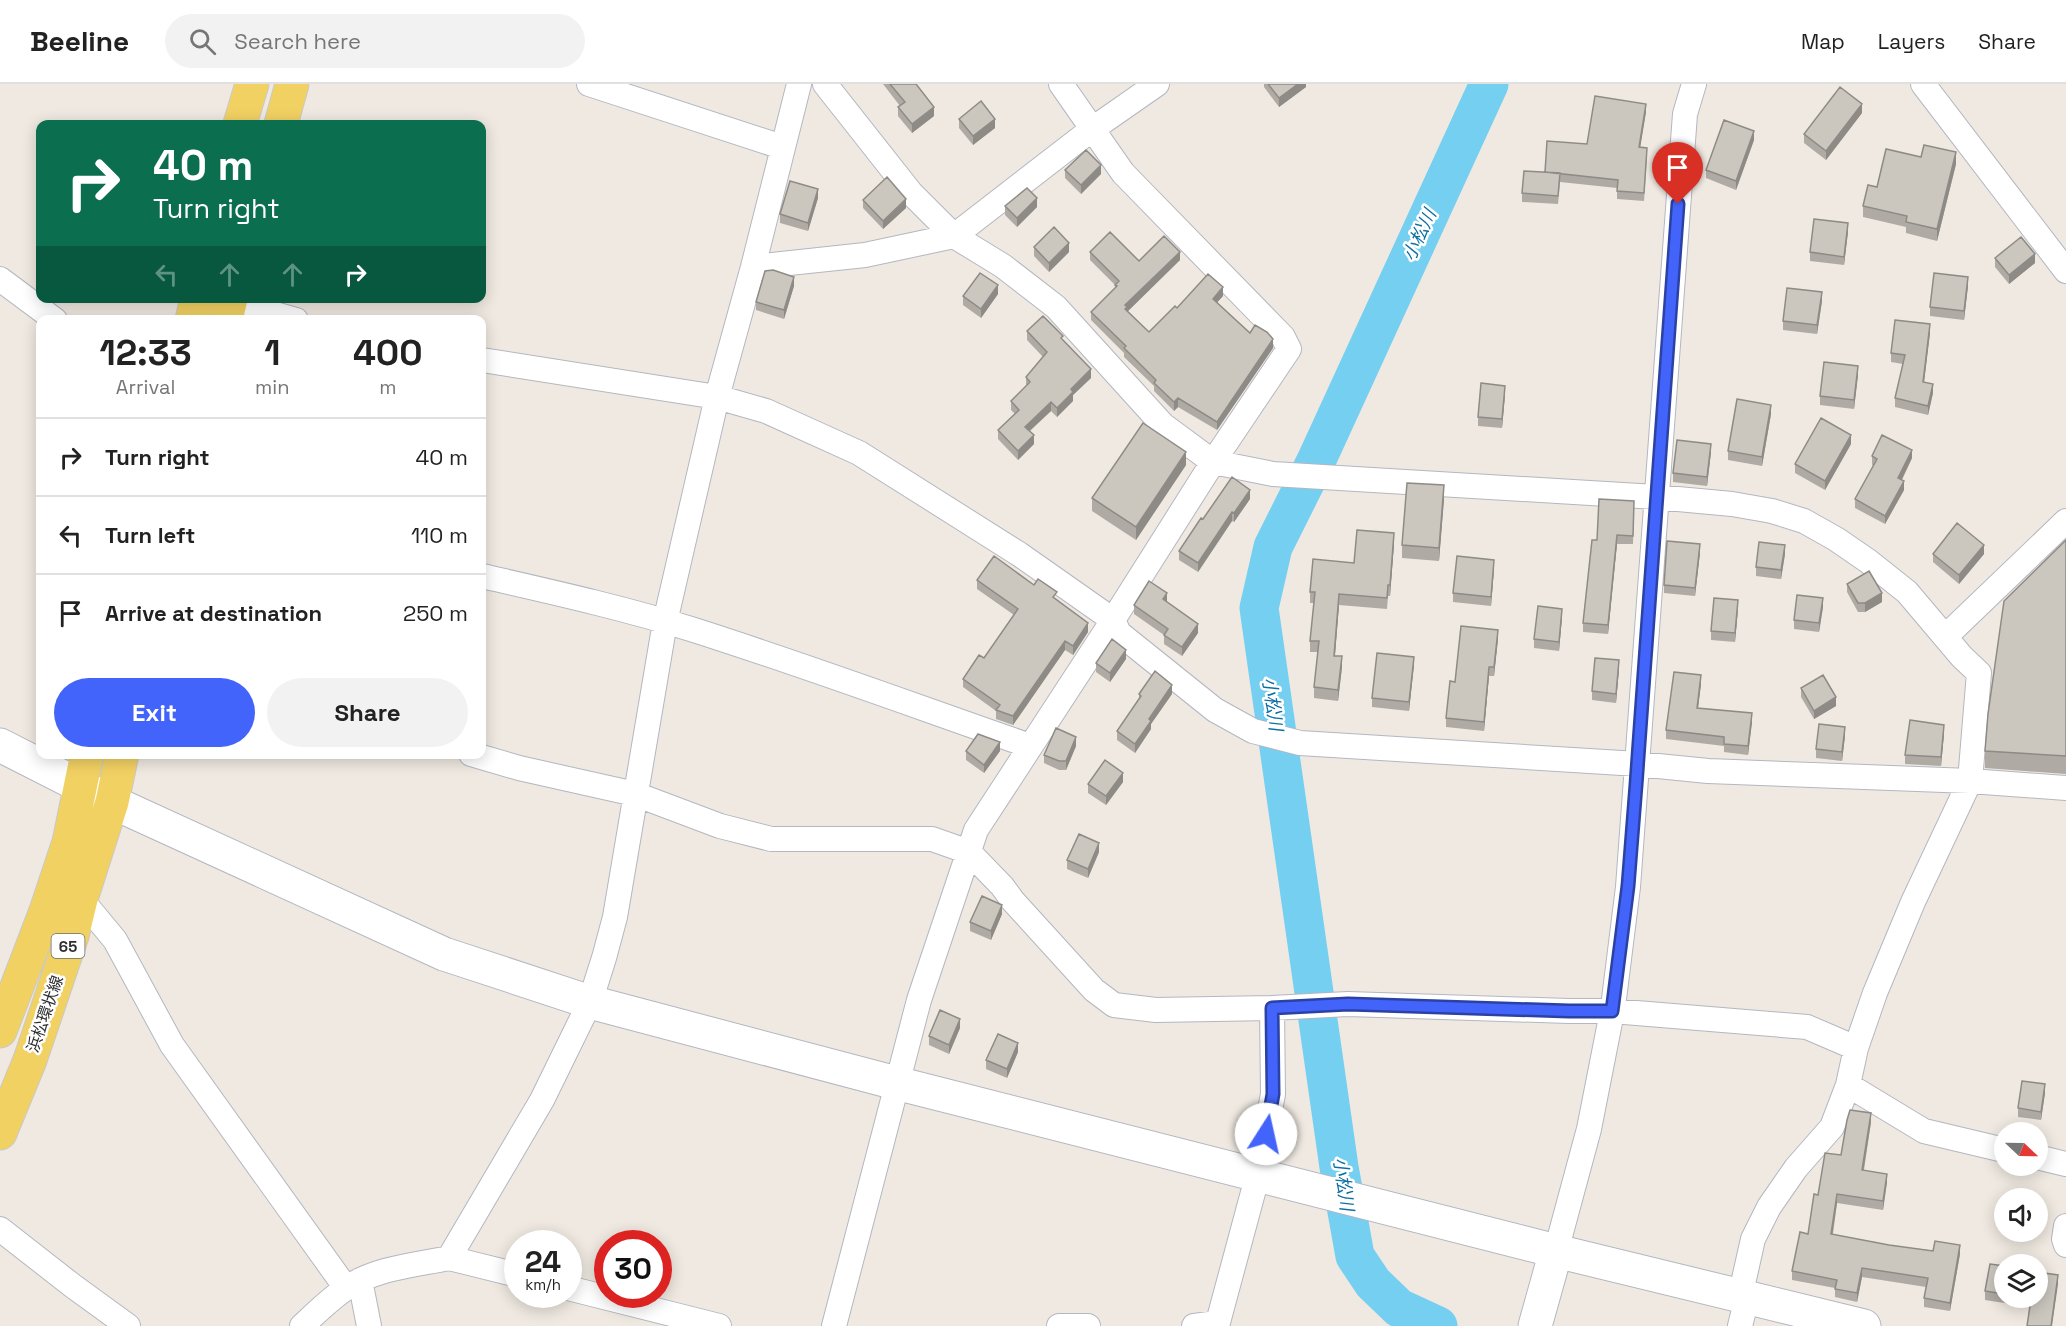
<!DOCTYPE html>
<meta charset="utf-8">
<style>
body{margin:0;font-family:"Space Grotesk","Noto Sans JP",sans-serif;background:#f2f2f2;color:#222;height:100vh;display:flex;flex-direction:column;font-size:22px;white-space:nowrap}
*{box-sizing:border-box;margin:0}
p{font-size:20px;color:#767676}
.icon{flex:none;width:33px;height:33px;fill:none;stroke:currentColor;stroke-width:2;stroke-linecap:round;stroke-linejoin:round}
.map{position:relative;flex:1;overflow:hidden}
.panel{position:absolute;left:36px;top:231px;width:450px;height:444px;display:flex;flex-direction:column;background:#fff;border-radius:12px;box-shadow:0 3px 15px #0003}
.panel>*{flex:none}
.banner{position:absolute;left:36px;top:36px;width:450px;height:183px;border-radius:12px;box-shadow:0 3px 15px #0003;background:#0b6e4f;color:#fff;overflow:hidden}
.needle{width:39px;rotate:112deg}
.tools{position:absolute;left:1994px;top:1038px;display:grid;gap:12px}
.tools a{display:grid;place-items:center;width:54px;height:54px;border-radius:50%;background:#fff;box-shadow:0 3px 15px #0003;font-size:30px}
.speed{position:absolute;left:504px;top:1146px;display:flex;gap:12px;font-size:30px;font-weight:700;text-align:center}
.speed>*{display:grid;place-content:center;width:78px;height:78px;border-radius:50%;background:#fff;box-shadow:0 3px 15px #0003;line-height:1}
.speed small{font-size:15px;font-weight:400}
.speed .limit{border:9px solid #d22;background:#fff;color:#111}
.pin{position:absolute;display:grid;place-items:center;width:51px;height:51px;color:#fff;margin:-62px -26px;border-radius:50% 50% 50% 0;rotate:-45deg;box-shadow:0 0 6px #0007}
.pin .icon{rotate:45deg}
.me{position:absolute;width:66px;margin:-33px;rotate:10deg;stroke-linejoin:round;filter:drop-shadow(0 0 4px #0008)}
.turn{display:flex;align-items:center;gap:21px;height:126px;padding:0 18px;font-size:27px}
.turn .icon{width:78px;height:78px;stroke-width:2.5}
.turn b{display:block;font-size:42px;line-height:51px}
.lanes{display:flex;align-items:center;height:57px;padding:0 18px;background:#0003;justify-content:center;gap:30px;direction:ltr}
.lanes .off{opacity:.35}
.eta{display:flex;justify-content:space-evenly;align-items:center;height:102px;text-align:center}
.eta b{font-size:36px;font-weight:600;line-height:42px}
.primary-button{display:flex;gap:12px;margin-top:auto;padding:12px 18px}
.primary-button a{flex:1;height:69px;border-radius:36px;background:#4264fb;color:#fff;font-size:24px;font-weight:600;line-height:69px;text-align:center}
.primary-button a+a{background:#f2f2f2;color:#222}
ul{padding:0;list-style:none}
li{display:flex;align-items:center;gap:18px;height:78px;padding:0 18px;border-top:2px solid #e0e0e0}
li div{flex:1}
li b{display:block;font-size:22px}
li em{font-style:normal}
header{display:flex;align-items:center;gap:36px;box-sizing:border-box;height:84px;padding:0 30px;background:#fff;border-bottom:2px solid #e0e0e0}
header strong{font-size:28px}
nav{display:flex;gap:33px;margin-inline-start:auto;font-size:21px}
.search{width:420px;height:54px;background:#f2f2f2;display:flex;align-items:center;gap:15px;box-sizing:border-box;padding:0 21px;border-radius:33px;color:#767676;font-size:22px}
.map>svg:first-child{display:block}
</style>
<header>
<strong>Beeline</strong>
<div class="search"><svg class="icon" aria-label="search" viewBox="0 0 24 24"><circle cx="10" cy="10" r="6"/><path d="M15 15l6 6"/></svg>Search here</div>
<nav><a>Map</a><a>Layers</a><a>Share</a></nav>
</header>
<div class="map">
<svg width="2066" height="1242" viewBox="0 0 2066 1242">
<rect width="100%" height="100%" fill="#efe9e1"/>
<g fill="none" stroke-linecap="round" stroke-linejoin="round">
<path stroke="#75cff0" stroke-width="39" d="M1438,1242l-39,-18 -26,-25 -18,-27 -16,-89 -80,-559 14,-61 44,-88 172,-375"/>
<g stroke="#b4b7c1" stroke-width="26">
<path id="street" d="M589,0l193,63
M825,0l86,109 43,43 49,30 53,41 107,118 50,37 60,12 383,23 76,7 40,7 32,10 32,18 32,22 39,31 55,65 17,16 -9,108 -57,121 -38,91 -19,55 -8,37 -16,42 -36,41 -27,39 -16,32 -13,58
M1923,0l143,187
M753,183l112,-12 89,-19 137,-106 66,-46
M0,195l55,41
M230,217l66,19
M482,276l235,37 49,14 93,42 160,101 94,66 6,13 96,77 38,21 47,12 338,21 70,7 262,10 96,7
M482,492c70,16 142,32 212,54 113,36 224,77 336,116
M1945,553l121,-116
M471,670l48,14 116,26 85,32 51,13h161l37,13 33,34 11,15 81,89 20,15 42,5 116,-2 76,-4 221,7h43l195,16 49,21
M81,815l34,41 57,105 174,243
M1848,1001l76,46 80,19
M2037,1073l29,7
M2066,1142l-2,13 2,6
M0,1145l73,57 55,40
M1556,1167l33,-122 24,-122 15,-120 57,-773 9,-30
M449,1174l69,17
M360,1196l9,46
M568,1204l151,38
M302,1242c14,-13 28,-27 43,-37 30,-21 70,-24 104,-31l93,-158 48,-98 14,-44 11,-41 50,-295 52,-225 36,-130 46,-183
M834,1242l85,-326 57,-170 137,-210 100,-158 76,-113 -6,-12 -160,-164 -62,-89
M1059,1242h29
M1194,1242l23,-3
M1217,1242l41,-152 15,-80 -1,-86
M1740,1242l7,-28"/>
</g>
<g stroke="#b4b7c1" stroke-width="35">
<path id="secondary" d="M0,661l112,57 332,152 146,48 306,81 660,168 308,75
M1535,1242l21,-75"/>
</g>
<g stroke="#c9c9c9" stroke-width="35">
<path id="primary" d="M240,40l12,-40
M281,40l11,-40
M192,236l5,-22
M226,236l5,-22
M0,947l46,-120 23,-69 18,-88
M0,1049l30,-73 42,-124 9,-37 31,-97 10,-48"/>
</g>
<use href="#street" stroke="#fff" stroke-width="24"/>
<use href="#secondary" stroke="#fff" stroke-width="33"/>
<use href="#primary" stroke="#f2d163" stroke-width="33"/>
</g>
<path fill="#afaba4" d="M883,0h33l18,32 -22,17 -14,-17v-9l2,-1z
M1264,0h42v3l-27,20 -15,-20z
M1646,28l-6,35 7,9 -3,45 -27,-2v-11l-57,-6 -2,22 -36,-2v-9l23,-21 42,-28z
M1862,29l-36,47 -22,-17v-9z
M959,35l36,9 -22,17 -14,-17z
M1754,56l-18,50 -30,-12v-8z
M1921,73l35,7 -19,77 -31,-8v-6l-43,-10v-11z
M1065,86l36,4 -20,20 -16,-16z
M818,114l-10,33 -28,-8v-9z
M863,116l43,8 -23,21 -20,-21z
M1005,122l32,1 -20,20 -12,-12z
M1848,148l-4,33 -34,-4v-9z
M1034,163l35,5 -20,20 -15,-16z
M1090,168l49,9 41,-1 -52,51 21,21 28,-24 46,-12 -6,6 33,31 23,15 -56,82 -39,-23 -4,4 -20,-20v-5l-30,-29v-4l-33,-33v-8l24,-24v-3l-25,-25z
M1995,174l40,5 -26,21 -14,-17z
M794,202l-10,33 -28,-9v-8z
M1968,202l-4,34 -34,-4v-9z
M998,210l-17,24 -18,-13v-9z
M1822,217l-5,33 -34,-4v-9z
M1027,247l36,9 28,38 -18,17v6l-16,16 -6,-6 -21,20 4,13 -16,16 -20,-21v-9l17,-16 -4,-4v-9l15,-15v-9l17,-20 -16,-17z
M1930,249l-6,49 9,11 -5,22 -33,-8v-9l8,-34 -12,-2v-9z
M1858,291l-4,34 -34,-4v-9z
M1505,311l-3,33 -24,-2v-9z
M1771,330l-9,52 -34,-6v-9z
M1851,360l-26,46 -30,-17v-9z
M1711,368l-4,34 -34,-4v-9z
M1872,372l40,2 -10,22 2,10 -19,34 -30,-16v-9l19,-33 -2,-1z
M1186,381l-50,75 -44,-29v-13z
M1250,415l-16,23 -2,-1 -34,51 -19,-12v-9l24,-32z
M1444,415l-5,62 -37,-3v-13z
M1634,417l-1,43h-16l-9,90 -25,-2v-9l14,-83z
M2066,456v234l-81,-6v-17z
M1394,460l-4,52h-2l-1,13 -48,-4 -4,51 7,11 -4,34 -24,-3v-11l4,-35h-8v-11l4,-38h-4v-11l44,-29z
M1700,469l-5,43 -31,-3v-8z
M1785,470l-4,25 -25,-3v-9z
M1933,470h51l-25,30 -26,-22z
M1494,485l-3,37 -38,-4v-9z
M977,496l57,5 23,15 31,32 -15,23 -8,-5 -52,75 -17,-6v-8l-33,-24v-8l21,-21 30,-43 -37,-26z
M1847,500l35,18 -17,10h-7l-11,-20z
M1167,518l31,31 -16,23 -18,-12v-9l-30,-21v-9z
M1823,523l-4,25 -25,-3v-9z
M1738,525l-3,33 -24,-2v-9z
M1562,533l-3,34 -25,-3v-9z
M1498,555l-4,37h-5l-5,55 -38,-4v-9l9,-36z
M1126,575l-16,23 -14,-10v-9z
M1414,581l-5,46 -37,-4v-9z
M1619,585l-3,34 -24,-3v-9z
M1701,600l-3,24 54,14 -4,33 -24,-3v-6l-58,-7v-9z
M1801,604l35,18 -22,13 -13,-22z
M1139,610h33l-21,30v5l-16,24 -18,-13v-9l22,-31z
M1944,650l-3,32 -36,-2v-9z
M1845,652l-3,25 -26,-3v-9z
M1076,662l-10,24h-7l-15,-7v-8z
M966,667h34l-16,22 -18,-13z
M1123,698l-17,23 -18,-12v-9z
M1099,768l-11,26 -21,-9v-9z
M1002,830l-11,26 -21,-9v-9z
M960,944l-11,26 -20,-9v-9z
M1018,968l-11,26 -21,-9v-9z
M2045,1009l-4,27 -23,-3v-9z
M1871,1038l-7,48 23,12 -4,28 -46,-7 -4,31 56,11 71,9 -10,57 -26,-4v-9l2,-11 -64,-10 -5,25 -22,-5v-9l-43,-8v-9l16,-37 10,-39 23,-40z
M2004,1182v32h33l21,-14 -28,23 -45,-7v-9z"/>
<path fill="#8e8b86" d="M1298,0h8v3l-27,20v-9z
M1646,20v8l-7,43v-8z
M1862,20v9l-36,47v-9z
M934,23v9l-22,17v-9z
M995,35v9l-22,17v-9z
M1754,47v9l-18,50v-9z
M1956,68v12l-19,77v-12z
M1101,81v9l-20,20v-9z
M818,105v9l-10,33v-8z
M1037,114v9l-20,20v-9z
M906,115v9l-23,21v-8z
M1848,139v9l-4,33v-8z
M1069,159v9l-20,20v-9z
M1180,168v8l-53,52v4l-2,-11z
M2035,170v9l-26,21v-9z
M794,193v9l-10,33v-9z
M1968,193v9l-4,34v-9z
M998,201v9l-17,24v-9z
M1223,203v9l-10,11v-8z
M1822,208v9l-5,33v-9z
M1930,240v9l-7,58v-9z
M1273,255v9l-56,82v-8z
M1858,282v9l-4,34v-9z
M1091,285v9l-18,17v6l-16,16v-9l14,-19z
M1933,300v9l-5,22v-9z
M1505,302v9l-3,33v-9z
M1178,314v9l-4,4v-9z
M1051,318v9l-26,24v-8z
M1771,321v9l-9,52v-9z
M1034,351v9l-16,16v-9z
M1851,351v9l-26,46v-9z
M1711,360v8l-4,34v-9z
M1912,366v8l-14,29v-9z
M1186,368v13l-50,75v-13z
M1904,397v9l-19,34v-8z
M1444,401v14l-5,62v-13z
M1250,406v9l-16,23v-9z
M1232,428v9l-34,51v-9z
M1394,449v11l-4,52v-11z
M1617,451v9l-9,90v-9z
M1700,460v9l-5,43v-8z
M1785,461v9l-4,25v-9z
M1984,461v9l-25,30v-9z
M1494,476v9l-3,37v-9z
M1167,509v9l-4,-3z
M1882,509v9l-17,10v-9z
M1339,510v11l-5,62v-11z
M1823,514v9l-4,25v-9z
M1738,516v9l-3,33v-9z
M1562,525v8l-3,34v-9z
M1088,539v9l-15,23v-9z
M1198,540v9l-16,23v-9z
M1498,546v9l-4,37v-9z
M1065,557v9l-52,75v-9z
M1126,566v9l-16,23v-9z
M1342,572v11l-4,34v-11z
M1414,573v8l-5,46v-9z
M1619,576v9l-3,34v-9z
M1489,583v9l-5,55v-9z
M1701,591v9l-4,33v-9z
M1172,601v9l-21,30v5l-16,24v-9l14,-25z
M1836,613v9l-22,13v-8z
M1752,629v9l-4,33v-9z
M1944,641v9l-3,32v-9z
M1845,643v9l-3,25v-9z
M1076,653v9l-10,24v-9z
M1000,658v9l-16,22v-8z
M1123,689v9l-17,23v-9z
M1099,759v9l-11,26v-9z
M1002,821v9l-11,26v-9z
M960,935v9l-11,26v-9z
M1018,959v9l-11,26v-9z
M2045,1000v9l-4,27v-8z
M1871,1029v9l-9,57v-9z
M1887,1090v8l-4,28v-9z
M1837,1110v9l-6,40v-9z
M1960,1161v9l-10,57v-8z
M1862,1184v9l-5,25v-9z
M2058,1191v9l-6,42h-1z"/>
<path fill="#cbc7bf" stroke="#8e8b86" stroke-width="1.5" d="M890,0h26l18,23 -22,17 -14,-17 7,-5z
M1268,0h30l-19,14z
M1840,3l22,17 -36,47 -22,-17z
M1595,12l51,8 -7,43 8,1 -3,45 -27,-2 1,-11 -73,-8 2,-31 40,3z
M981,17l14,18 -22,17 -14,-17z
M1724,36l30,11 -18,50 -30,-11z
M1924,61l32,7 -19,77 -31,-7 1,-6 -44,-10 5,-21 9,2 9,-38 35,8z
M1086,66l15,15 -20,20 -16,-15z
M1524,87l36,2 -2,23 -36,-3z
M887,93l19,22 -23,22 -20,-21z
M790,97l28,8 -10,34 -28,-9z
M1027,104l10,10 -20,20 -12,-12z
M1814,135l34,4 -4,34 -34,-5z
M1054,143l15,16 -20,20 -15,-16z
M1110,148l29,29 25,-25 16,16 -55,53 2,2 -2,2 24,23 26,-26 2,2 31,-34 15,13 -10,12 37,34 5,-8 12,7 6,7 -56,83 -39,-24 -4,4 -20,-19 2,-3 -32,-32 2,-2 -35,-34 26,-26 -2,-1 4,-4 -29,-29z
M2021,153l14,17 -26,21 -14,-17z
M773,186l21,7 -10,33 -28,-8 9,-31z
M980,189l18,12 -17,24 -18,-13z
M1934,189l34,4 -4,34 -34,-4z
M1787,204l35,4 -5,33 -34,-4z
M1043,232l20,20 -2,2 30,31 -20,20 2,3 -16,16 -6,-6 -26,25 9,8 -16,16 -20,-21 21,-20 -8,-9 19,-19 -4,-5 21,-25 -20,-21z
M1895,236l35,4 -7,58 10,2 -5,22 -33,-8 10,-43 -14,-2z
M1824,278l34,4 -4,34 -34,-4z
M1481,299l24,3 -3,33 -24,-2z
M1737,315l34,6 -9,52 -34,-6z
M1821,334l30,17 -26,46 -30,-17z
M1143,339l43,29 -50,75 -44,-29z
M1882,351l30,15 -14,28 6,3 -19,35 -30,-17 22,-40 -5,-3z
M1677,356l34,4 -4,33 -34,-4z
M1232,393l18,13 -16,23 -2,-1 -34,51 -19,-12 22,-33 2,1z
M1407,399l37,2 -5,63 -37,-3z
M1599,415l35,2 -1,35 -16,-1 -9,90 -25,-2 9,-83h5z
M1957,439l27,22 -25,30 -26,-21z
M1357,446l37,3 -4,52h-2l-1,13 -48,-4 -5,62h8l-4,34 -24,-3 5,-46h-9l5,-49h-5l3,-33 41,4z
M2066,456v216l-81,-5 3,-37 16,-113z
M1667,457l33,3 -5,44 -31,-3z
M1759,458l26,3 -4,25 -25,-3z
M994,472l40,29 4,-6 19,13 -4,5 35,26 -15,23 -8,-5 -52,75 -17,-6 4,-5 -37,-26 16,-24 5,3 34,-49 -41,-29z
M1457,472l37,4 -3,37 -38,-4z
M1869,487l13,22 -17,10h-7l-11,-19z
M1149,497l18,12 -4,6 35,25 -16,23 -18,-12 4,-6 -34,-24z
M1797,511l26,3 -4,25 -25,-3z
M1714,514l24,2 -3,33 -24,-2z
M1538,522l24,3 -3,33 -25,-3z
M1461,542l37,4 -4,37h-5l-5,55 -38,-4 4,-37 5,1z
M1112,555l14,11 -16,23 -14,-10z
M1377,569l37,4 -5,45 -37,-4z
M1595,574l24,2 -3,34 -24,-3z
M1155,587l17,14 -23,34 2,2 -16,23 -18,-13 24,-35 -2,-2z
M1674,588l27,3 -4,33 55,5 -4,33 -24,-2v-7l-58,-7z
M1823,591l13,22 -22,14 -13,-23z
M1910,636l34,5 -3,32 -36,-2z
M1819,640l26,3 -3,25 -26,-3z
M1056,644l20,9 -10,24h-7l-15,-6z
M978,650l22,8 -16,23 -18,-14z
M1105,676l18,13 -17,23 -18,-12z
M1079,750l20,9 -11,26 -21,-9z
M982,812l20,9 -11,26 -21,-9z
M940,926l20,9 -11,26 -20,-9z
M998,950l20,9 -11,26 -21,-9z
M2022,997l23,3 -4,28 -23,-4z
M1850,1026l21,3 -9,57 25,4 -4,27 -46,-7 -6,40 58,11 44,6 2,-10 25,4 -10,58 -26,-5 4,-20 -66,-10 -5,25 -22,-4 2,-9 -45,-9 8,-39 8,2 6,-40 4,1 7,-42 16,2 6,-35z
M1990,1180l14,2v28l-19,-3z
M2037,1188l21,3 -7,51h-24l4,-27 -8,-1h14z"/>
<g fill="none" stroke-linecap="round" stroke-linejoin="round">
<g stroke="#2b41a3" stroke-width="15">
<path id="route" d="M1266,1050l7,-40 -1,-86 76,-4 221,7h43l16,-125 8,-101 42,-581"/>
</g>
<use href="#route" stroke="#4264fb" stroke-width="10"/>
</g>
<g text-anchor="middle" dominant-baseline="central" stroke-width="5" stroke-linejoin="round" paint-order="stroke">
<rect fill="#fff" stroke="#6d6d6d" stroke-width="1.5" x="51.5" y="850" width="33" height="24" rx="4.5"/>
<g font-size="15" font-weight="bold" fill="#2e2e2e">
<text x="68" y="862">65</text>
</g>
<g font-size="16" fill="#2e2e2e" stroke="#fff">
<text transform="translate(45 930) rotate(-71)">浜松環状線</text>
</g>
<g font-size="18" font-style="italic" fill="#0d6fa3" stroke="#fff">
<text transform="translate(1419 151) rotate(-65)">小松川</text>
<text transform="translate(1273 620) rotate(82)">小松川</text>
<text transform="translate(1344 1100) rotate(82)">小松川</text>
</g>
</g>
</svg>
<div class="tools">
<a><svg class="needle" viewBox="-14 -14 28 28"><path d="M0-13l5 13h-10z" fill="#e53935"/><path d="M0 13l5-13h-10z" fill="#767676"/></svg></a>
<a><svg class="icon" aria-label="sound" viewBox="0 0 24 24"><path d="M4 9h4l5-4v14l-5-4H4zM17 9q2 3 0 6"/></svg></a>
<a><svg class="icon" aria-label="layers" viewBox="0 0 24 24"><path d="M12 4l9 5-9 5-9-5zM3 14l9 5 9-5"/></svg></a>
</div>
<div class="speed"><div>24<small>km/h</small></div><div class="limit">30</div></div>
<div class="pin" style="left:1678px;top:120px;background:#d93025"><svg class="icon" aria-label="arrive" viewBox="0 0 24 24"><path d="M6 21V4h12l-3 4 3 4H6"/></svg></div>
<svg class="me" style="left:1266px;top:1050px" viewBox="-20 -20 40 40"><circle r="19" fill="#fff"/><path d="M0-13L10 11 0 6-10 11z" fill="#4264fb"/></svg>
<div class="banner">
<div class="turn"><svg class="icon" aria-label="right" viewBox="0 0 24 24"><path d="M7 20v-9h11M14 6l5 5-5 5"/></svg><div><b>40 m</b>Turn right</div></div>
<div class="lanes"><svg class="icon off" aria-label="left" viewBox="0 0 24 24"><path d="M17 20v-9H6M10 6l-5 5 5 5"/></svg><svg class="icon off" aria-label="ahead" viewBox="0 0 24 24"><path d="M12 20V5M6 11l6-6 6 6"/></svg><svg class="icon off" aria-label="ahead" viewBox="0 0 24 24"><path d="M12 20V5M6 11l6-6 6 6"/></svg><svg class="icon" aria-label="right" viewBox="0 0 24 24"><path d="M7 20v-9h11M14 6l5 5-5 5"/></svg></div>
</div>
<section class="panel">
<div class="eta">
<div><b>12:33</b><p>Arrival</p></div>
<div><b>1</b><p>min</p></div>
<div><b>400</b><p>m</p></div>
</div>
<ul>
<li><svg class="icon" aria-label="right" viewBox="0 0 24 24"><path d="M7 20v-9h11M14 6l5 5-5 5"/></svg><div><b>Turn right</b></div><em>40 m</em></li>
<li><svg class="icon" aria-label="left" viewBox="0 0 24 24"><path d="M17 20v-9H6M10 6l-5 5 5 5"/></svg><div><b>Turn left</b></div><em>110 m</em></li>
<li><svg class="icon" aria-label="arrive" viewBox="0 0 24 24"><path d="M6 21V4h12l-3 4 3 4H6"/></svg><div><b>Arrive at destination</b></div><em>250 m</em></li>
</ul>
<div class="primary-button"><a>Exit</a><a>Share</a></div>
</section>
</div>
